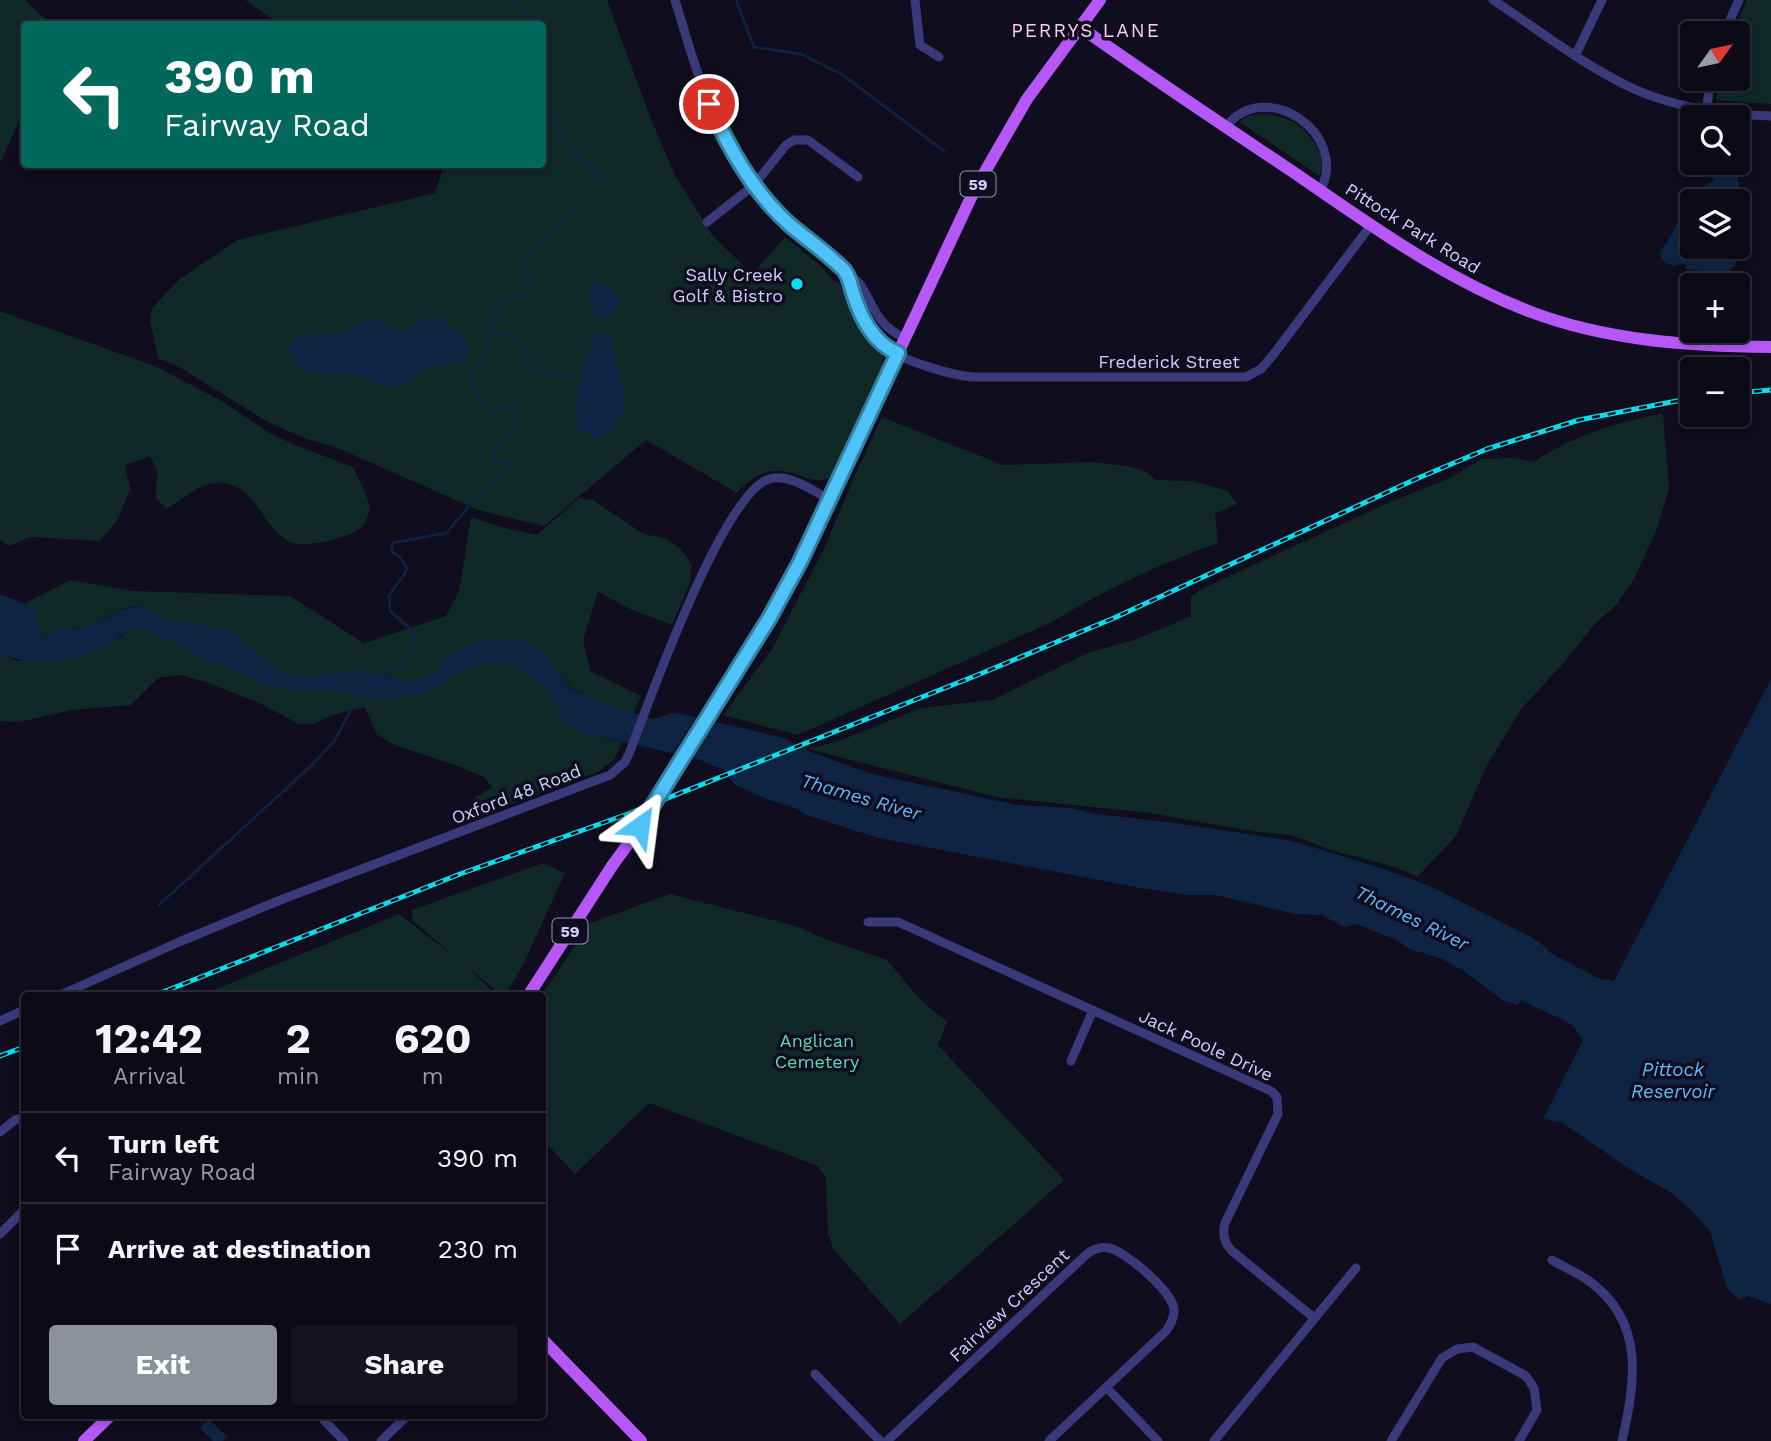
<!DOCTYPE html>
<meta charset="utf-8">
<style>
body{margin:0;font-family:"Work Sans",sans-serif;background:#14131f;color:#f1f3f6;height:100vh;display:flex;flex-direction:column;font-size:26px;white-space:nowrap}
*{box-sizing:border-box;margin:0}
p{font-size:23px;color:#9a9aa1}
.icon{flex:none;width:38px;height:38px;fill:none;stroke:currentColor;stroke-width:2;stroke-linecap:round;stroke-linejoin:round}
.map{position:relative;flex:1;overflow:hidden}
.sheet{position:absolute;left:21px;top:992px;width:525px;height:427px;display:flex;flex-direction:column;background:#0b0a16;border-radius:7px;box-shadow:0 4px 10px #0003,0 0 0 2px #2b2b35}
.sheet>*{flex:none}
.hud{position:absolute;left:21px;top:21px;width:525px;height:147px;border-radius:7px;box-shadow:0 4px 10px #0003,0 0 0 2px #2b2b35;background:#00695c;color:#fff;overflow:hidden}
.needle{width:46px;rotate:57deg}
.tools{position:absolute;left:1680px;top:21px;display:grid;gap:14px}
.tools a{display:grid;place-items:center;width:70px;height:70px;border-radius:7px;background:#0b0a16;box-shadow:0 4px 10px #0003,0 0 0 2px #2b2b35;font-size:35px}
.pin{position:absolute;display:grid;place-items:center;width:60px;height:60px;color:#fff;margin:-30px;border:4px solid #fff;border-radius:50%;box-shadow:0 2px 7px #0007}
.me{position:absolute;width:77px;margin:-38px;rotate:31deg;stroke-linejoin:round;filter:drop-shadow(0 0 5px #0008)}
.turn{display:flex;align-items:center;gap:24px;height:147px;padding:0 28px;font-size:32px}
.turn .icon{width:91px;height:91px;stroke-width:2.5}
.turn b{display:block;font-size:49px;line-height:60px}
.eta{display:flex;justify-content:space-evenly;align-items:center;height:119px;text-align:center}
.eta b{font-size:42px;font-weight:700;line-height:49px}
.primary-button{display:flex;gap:14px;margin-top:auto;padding:14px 28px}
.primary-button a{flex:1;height:80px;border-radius:7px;background:#8c9099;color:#fff;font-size:28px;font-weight:700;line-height:80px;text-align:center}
.primary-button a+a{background:#14131f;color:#f1f3f6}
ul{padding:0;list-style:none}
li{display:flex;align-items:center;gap:21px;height:91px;padding:0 28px;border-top:2px solid #2b2b35}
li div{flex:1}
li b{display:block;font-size:26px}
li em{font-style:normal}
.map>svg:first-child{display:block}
</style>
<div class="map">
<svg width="1771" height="1441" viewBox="0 0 1771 1441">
<rect width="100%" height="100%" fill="#0f0d1e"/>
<path fill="#102826" d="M0,0h25l25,24h-26v87l-24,52z
M245,0h362l45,122 23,53 37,60 40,39 33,-37 36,29 11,13 7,4 26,52 17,19 1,10 -52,111c-21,21 -52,-32 -94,18l-91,-53 -102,86 -66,-16 -145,-64 -27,-7 -40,-18 -87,-54 -21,-9 -8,-38 2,-12 28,-29 57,-39 198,-47 9,-28 98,-1v-140h-262z
M1747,0h24v104l-54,-4 -1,-3 2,-18h20v-46h-6z
M1259,114c10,0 19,1 28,5 20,8 42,35 32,57l-79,-54 6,-6z
M0,311l155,55 65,34 48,32 27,13 58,22c4,9 16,31 17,40 0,5 -5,17 -8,20 -11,11 -58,22 -72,15 -26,-13 -31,-49 -61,-58 -22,-7 -44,14 -63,25l-10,-11 1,-27 -7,-15 -25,9 5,24 -12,30 -18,22 -70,-4 -21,9 -9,-6z
M1663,413l6,76 -12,40 -23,50 -18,26 -23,21 -32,40 -39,42 -35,57 -31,71 -39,41 -22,-10 -61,-16 -43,-16 -34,-3 -107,-19 -154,-16 -188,-48 31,-8 82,-33 71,-8 98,-48 47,-13 54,-23v-20l17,-10 184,-85 58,-23 31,-19 33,-1 20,4c39,-27 83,-39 129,-49z
M882,417l121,48 89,-3 36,4 19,6 9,8 36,1 36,10 9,13 -22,10 3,29c-58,21 -114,47 -166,79l-254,113 -75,-20 49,-66 52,-100 31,-74z
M579,498l14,2 51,34 20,4 16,10 12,17 -2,18 -18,42 -42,-16 -32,-17 -15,48 7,31 51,25 -8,17 -38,-13 -24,-12 -15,-20 -19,-21 -86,7 -16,18 -20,9 -60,-11 -47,7 -28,-6 -53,-42 -42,-6 -24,-7 -19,-11c-7,1 -16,2 -23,5 -20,9 -28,22 -53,17l-15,10c-16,-2 -18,-19 -23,-32l-4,-1 46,-24 63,11 157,5 74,47 82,-27 13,-25 12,-74 30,10 36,8z
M130,629h16l12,8 19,5 32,20 18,4 36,18 25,5h28l81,10 35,-10 36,-21 18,-5h24l29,20 16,18 9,22 16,9 42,10 -8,18 -16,12 -124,46 -1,-19 19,-12 -8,-10 -27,-11 -60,-20 -20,-11 -12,-28 -33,8 -18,9h-15l-40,-21 -51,-20 -27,-8 -23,3 -27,27 -58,5 -55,12 -18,-1v-67l17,7 103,-23z
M543,863l22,10 -41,90 -19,33h-3l-34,-29 29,29h-298l200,-82 55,42 -41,-35 -1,-11z
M670,894l129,33 26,12 62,21 33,39 27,23 -9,23 126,135 -164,144 -66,-74 -6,-16 -2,-56 -8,-12 -169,-63 -74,71 -32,-34 -2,-144 49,-73z"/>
<path fill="#0e2442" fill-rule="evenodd" d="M1722,163h11l3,5c4,25 17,91 -11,106l-39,-5v-4l-6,-1 -5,2c-9,-2 -14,-3 -15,-14 18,-22 25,-59 54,-71l-2,-4 4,-9zM1692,201h46v46h-46z
M597,279l15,9 8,12c-4,13 -12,23 -26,15l-5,-30z
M436,317c15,8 26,17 34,32l-3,8c-10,11 -22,5 -35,9 -12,4 -20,17 -32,20 -18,4 -30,-9 -47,-11 -25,-3 -60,10 -64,-31l9,-8 43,-4 29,-13 11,3 15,12 28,-15z
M607,331l5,8 14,67 -9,18 -16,13 -4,2 -6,-1 2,-4 -4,-4 -7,4 -3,-2c-10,-32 5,-69 17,-98l2,1 3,-3 3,3z
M0,594l28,11 9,8v16l7,7 7,1 3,-8 12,-2 12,2 19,-6 22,-13 23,-5 19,11 24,7 42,6 53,42 27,5 48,-6 60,11 20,-9 16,-18 26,-13 41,-2 19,8 19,21 15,21 24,11 59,19 18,-6 9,1 100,23 28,14 63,23 146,31 54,3 24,6 79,9 118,18 91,28 50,19 97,49 16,11v3l51,27 16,3 157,-302v625l-23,-8 -8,4 -13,-11 -17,-58 -20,-22 -20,-17 -39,-22 -70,-48 -18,-3 40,-79 -10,-15 -52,-25 -3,5 -14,-4 -40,-30 -22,-12 -32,-10 -13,-9 -41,-16 -12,3 -22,-12 -27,-1 -80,-19h-27l-47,-7 -263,-50 -71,-23 -16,-9 -19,-5 -37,-16 -5,-6v-6l-32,-14 -118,-27 -16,-9 -9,-22 -16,-18 -30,-20h-23l-18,5 -36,21 -35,10 -18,1 -35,-8 -56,-3 -25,-5 -36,-18 -18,-4 -32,-20 -19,-5 -12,-8h-16c-36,30 -85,41 -130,25z
M209,1419l18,18 -4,4h-10l-13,-13z"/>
<path fill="#0f0d1e" d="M697,715l20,4 -26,42 -20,-4z"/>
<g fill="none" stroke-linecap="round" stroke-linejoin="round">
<path stroke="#0e2442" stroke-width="2.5" d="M515,0l24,24
M736,0l18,47 47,7 42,21 102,77
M542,38l2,8 -2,23
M542,111l12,11 13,25 34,30 -4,5
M492,330l10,5 13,2 11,12v13l14,10 31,5
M380,676l24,-11 11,-26 -4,-10 -21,-18 -1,-16 15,-20 3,-7 -7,-11 -8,-5v-9l54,-10 16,-18 12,-17 16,-9 11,-13 12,-8 -3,-7 -15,1 -2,-5c4,-15 38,-37 17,-52l-15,8c-13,0 -15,-10 -16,-21l-8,-6c2,-22 6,-13 14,-28 6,-14 6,-53 23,-60 4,-1 12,0 16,0 13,-13 -3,-26 0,-40l29,-25 21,-23
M159,905l154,-141 22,-24 24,-47"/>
<path stroke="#3a3a7b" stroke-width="9" d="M675,0c19,62 37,133 79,185 30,37 69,67 105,98 3,3 5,9 8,13 10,20 17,33 38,42
M915,0l5,45 19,12
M1493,0c46,30 91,66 141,89 43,19 90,26 137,27
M1724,33l15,-33
M1576,54l26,-54
M1706,111l5,-32
M1226,127c38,-51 125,6 94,64
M707,222l47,-37 32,-40 8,-5h14l50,37
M851,278c4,24 15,53 33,69 16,13 67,28 88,30h274l15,-8 12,-14 98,-130
M868,922h30l373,169 6,6 1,17 -53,109c-3,11 -1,20 7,28l81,66
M58,996l121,-54 104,-43 327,-124 15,-13 4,-8c19,-50 94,-261 140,-275 20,-6 42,11 60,20
M0,1021l24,-11
M1071,1061l22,-51
M0,1132l15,-12 9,-2
M0,1234l24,-24
M1552,1260c12,7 26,13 37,21 57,41 46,102 33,160
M815,1374l65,67
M1106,1387l52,54
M320,1416l24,25
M381,1441l26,-25
M887,1441l201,-188c6,-4 13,-7 21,-5 16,3 66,45 65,63 0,8 -4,14 -8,20l-117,110
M1214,1441l142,-173
M1391,1441l51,-83 15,-9 16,-2 53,29 8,12 3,22 -18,31"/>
<path stroke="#b658f8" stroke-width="12" d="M1080,27c72,51 146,100 219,149 74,51 148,104 232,136 77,29 159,34 240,35
M724,691l46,-74 30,-55 175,-373 52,-90 73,-99
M528,996l84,-130
M542,1339l99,102
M84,1441l26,-25"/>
<g stroke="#0adeec" stroke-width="5">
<path id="rail" d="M1738,393l33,-3
M153,996l307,-122 165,-59 355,-141 134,-56 302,-139 71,-30 92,-29 113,-22
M0,1056l24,-9"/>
</g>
<use href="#rail" stroke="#0f0d1e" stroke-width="2.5" stroke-dasharray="8" stroke-linecap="butt"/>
<path stroke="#b658f8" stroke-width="12" d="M612,866l29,-40 83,-135"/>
</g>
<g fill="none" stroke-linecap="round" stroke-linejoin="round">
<g stroke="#337fa1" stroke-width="18">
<path id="route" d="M640,826l130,-209 30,-55 98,-209c-23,-8 -37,-35 -44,-57 -4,-10 -3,-17 -10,-26 -17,-17 -36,-30 -54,-45 -37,-33 -61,-77 -81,-121"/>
</g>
<use href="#route" stroke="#4fc3f7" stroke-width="12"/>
</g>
<circle fill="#0adeec" stroke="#0f0d1e" stroke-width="2.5" cx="797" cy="284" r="7"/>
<g text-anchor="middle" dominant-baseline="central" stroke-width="7" stroke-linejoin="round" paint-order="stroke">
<g fill="#0f0d1e" stroke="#9693ba" stroke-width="2">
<rect x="960.5" y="171.5" width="35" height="25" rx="5"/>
<rect x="552.5" y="918.5" width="35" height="25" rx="5"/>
</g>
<g font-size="16" font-weight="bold" fill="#d0cdfd">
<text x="978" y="184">59</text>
<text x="570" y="931">59</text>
</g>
<g font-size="18" fill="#d0cdfd" stroke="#0f0d1e">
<text transform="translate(1413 228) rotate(32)">Pittock Park Road</text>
<text x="1169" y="361">Frederick Street</text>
<text transform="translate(516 794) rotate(-21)">Oxford 48 Road</text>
<text transform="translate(1206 1045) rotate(25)">Jack Poole Drive</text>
<text transform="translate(1009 1305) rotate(-43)">Fairview Crescent</text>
</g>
<g font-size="18" fill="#d0cdfd" stroke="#0f0d1e" text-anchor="end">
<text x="783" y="274">Sally Creek<tspan x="783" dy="21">Golf &amp; Bistro</tspan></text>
</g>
<g font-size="18" fill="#5cd9b5" stroke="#0f0d1e">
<text x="817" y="1040">Anglican<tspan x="817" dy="21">Cemetery</tspan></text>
</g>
<g font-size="19" letter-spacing="2" fill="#fdceee" stroke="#0f0d1e">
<text x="1086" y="30">PERRYS LANE</text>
</g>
<g font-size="19" font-style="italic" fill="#5fb8f8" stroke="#0f0d1e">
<text transform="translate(861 797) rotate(16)">Thames River</text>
<text transform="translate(1412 918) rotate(26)">Thames River</text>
<text x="1673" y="1069">Pittock<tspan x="1673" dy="22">Reservoir</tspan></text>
</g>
</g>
</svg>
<div class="tools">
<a><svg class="needle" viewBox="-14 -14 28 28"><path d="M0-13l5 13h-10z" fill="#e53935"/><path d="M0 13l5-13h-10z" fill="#9a9aa1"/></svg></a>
<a><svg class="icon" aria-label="search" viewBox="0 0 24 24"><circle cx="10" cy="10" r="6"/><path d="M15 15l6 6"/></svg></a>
<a><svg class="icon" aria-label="layers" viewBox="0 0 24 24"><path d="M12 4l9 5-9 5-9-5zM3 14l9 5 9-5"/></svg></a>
<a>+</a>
<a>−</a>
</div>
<div class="pin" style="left:709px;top:104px;background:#d93025"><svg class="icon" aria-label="arrive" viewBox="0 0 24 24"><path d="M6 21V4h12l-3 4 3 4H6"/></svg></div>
<svg class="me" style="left:640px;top:826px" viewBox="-20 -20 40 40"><path d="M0-17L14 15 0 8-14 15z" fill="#4fc3f7" stroke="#fff" stroke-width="4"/></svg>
<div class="hud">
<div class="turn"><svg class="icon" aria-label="left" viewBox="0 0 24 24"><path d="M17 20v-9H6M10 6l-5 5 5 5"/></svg><div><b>390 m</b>Fairway Road</div></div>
</div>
<section class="sheet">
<div class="eta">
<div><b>12:42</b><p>Arrival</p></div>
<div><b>2</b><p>min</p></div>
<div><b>620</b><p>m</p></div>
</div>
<ul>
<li><svg class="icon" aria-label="left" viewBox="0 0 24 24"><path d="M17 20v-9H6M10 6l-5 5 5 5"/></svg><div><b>Turn left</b><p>Fairway Road</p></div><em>390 m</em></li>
<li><svg class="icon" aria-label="arrive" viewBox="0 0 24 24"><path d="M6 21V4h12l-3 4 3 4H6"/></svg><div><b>Arrive at destination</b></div><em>230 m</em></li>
</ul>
<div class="primary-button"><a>Exit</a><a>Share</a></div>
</section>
</div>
